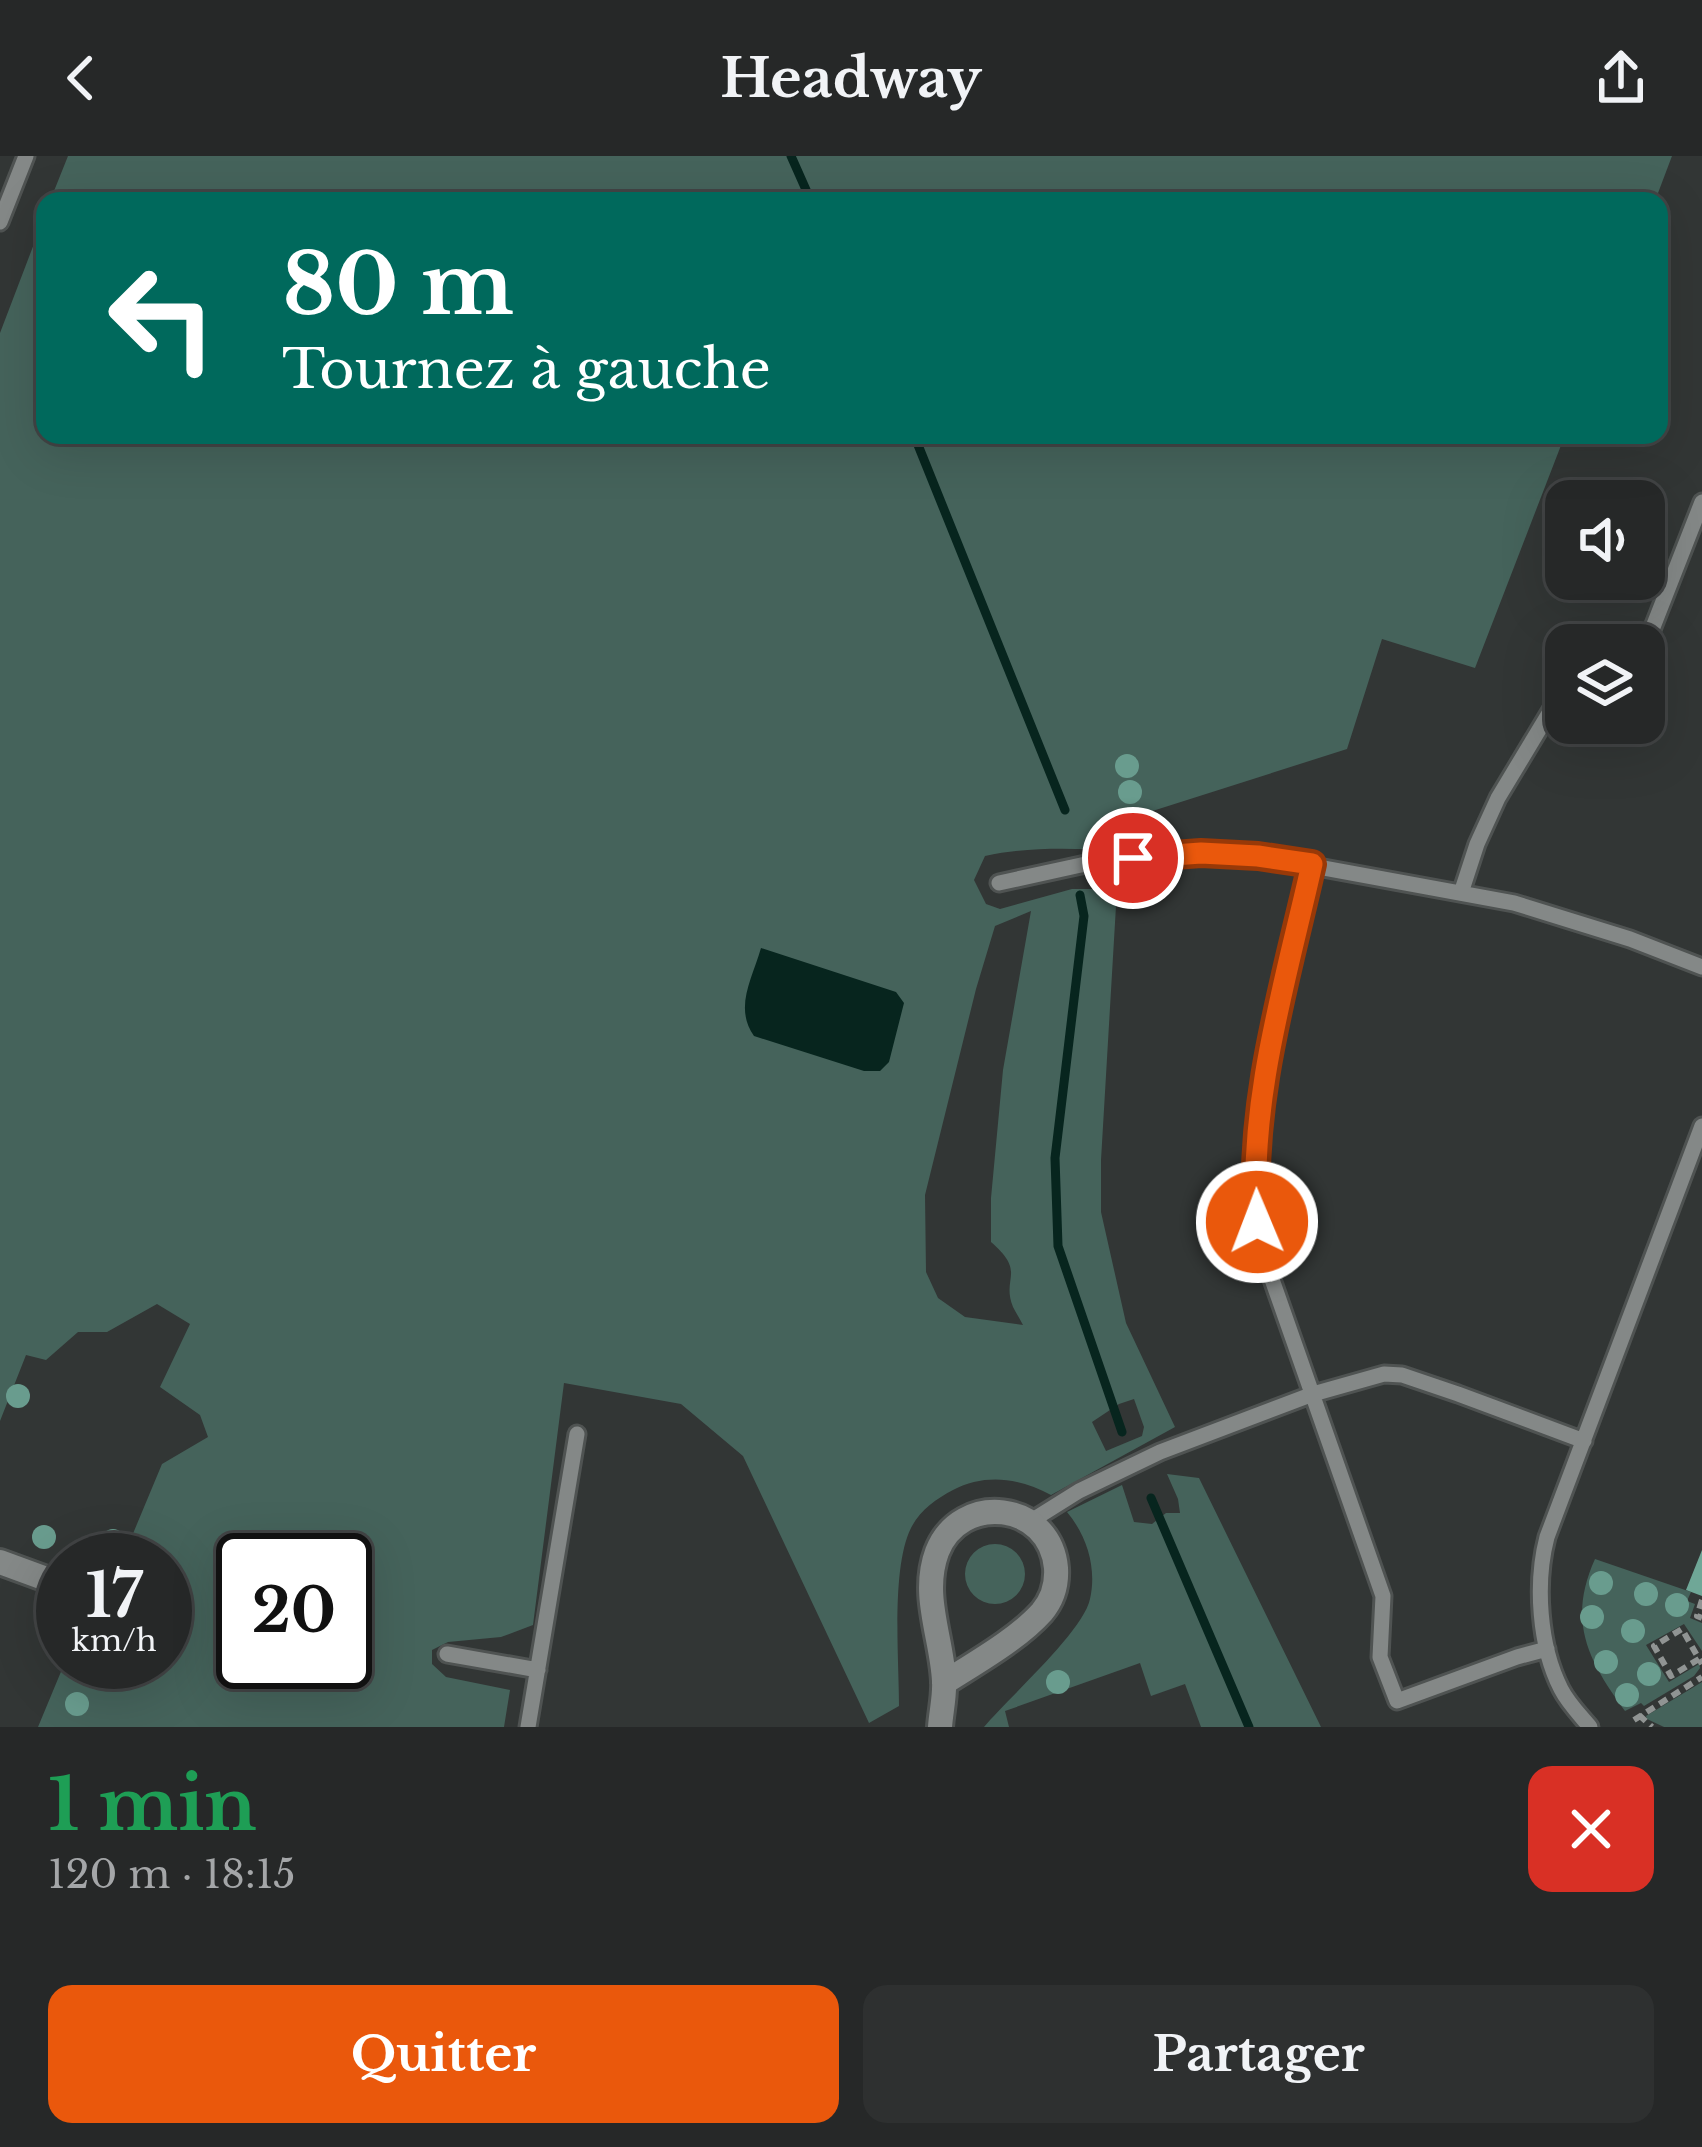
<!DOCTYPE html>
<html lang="fr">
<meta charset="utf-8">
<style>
body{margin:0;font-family:"Libre Baskerville",serif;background:#2e3030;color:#f1f3f6;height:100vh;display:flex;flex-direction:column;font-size:45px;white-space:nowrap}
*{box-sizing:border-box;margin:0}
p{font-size:39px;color:#a4a6a8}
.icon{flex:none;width:66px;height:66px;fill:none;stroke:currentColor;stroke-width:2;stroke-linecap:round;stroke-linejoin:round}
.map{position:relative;height:1571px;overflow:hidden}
.panel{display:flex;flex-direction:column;background:#262828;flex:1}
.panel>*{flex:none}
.banner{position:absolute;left:36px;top:36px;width:1632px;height:252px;border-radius:24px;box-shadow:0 12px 48px #0002,0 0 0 3px #424445;background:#00695c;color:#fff;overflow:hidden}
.buttons{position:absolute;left:1545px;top:324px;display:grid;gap:24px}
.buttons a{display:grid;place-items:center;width:120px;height:120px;border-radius:24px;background:#262828;box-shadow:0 12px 48px #0002,0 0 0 3px #424445;font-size:60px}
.speed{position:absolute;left:36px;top:1377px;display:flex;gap:24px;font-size:60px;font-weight:700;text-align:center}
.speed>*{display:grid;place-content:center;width:156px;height:156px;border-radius:50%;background:#262828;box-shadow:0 12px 48px #0002,0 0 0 3px #424445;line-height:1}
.speed small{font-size:30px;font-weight:400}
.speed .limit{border:6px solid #111;border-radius:18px;background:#fff;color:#111}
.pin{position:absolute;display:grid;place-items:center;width:102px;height:102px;color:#fff;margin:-51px;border:6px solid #fff;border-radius:50%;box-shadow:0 3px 12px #0007}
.me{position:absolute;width:132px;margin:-66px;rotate:359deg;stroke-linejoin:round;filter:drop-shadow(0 0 9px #0008)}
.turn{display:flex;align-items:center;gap:42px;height:252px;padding:0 48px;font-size:54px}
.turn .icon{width:156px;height:156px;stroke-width:2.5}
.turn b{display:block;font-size:84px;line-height:102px}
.round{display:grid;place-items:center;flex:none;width:126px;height:126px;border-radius:24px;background:#2e3030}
.summary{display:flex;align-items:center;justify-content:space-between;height:204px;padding:0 48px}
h1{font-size:72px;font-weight:700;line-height:90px;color:#1e9e55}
.cta{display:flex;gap:24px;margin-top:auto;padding:24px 48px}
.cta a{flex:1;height:138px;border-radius:24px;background:#ea580c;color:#fff;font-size:48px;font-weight:700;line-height:138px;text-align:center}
.cta a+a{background:#2e3030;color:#f1f3f6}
header{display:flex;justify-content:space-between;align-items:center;height:156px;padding:0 48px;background:#262828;font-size:54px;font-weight:700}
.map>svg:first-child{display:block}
</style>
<header><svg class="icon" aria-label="back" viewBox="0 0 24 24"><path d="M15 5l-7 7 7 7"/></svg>Headway<svg class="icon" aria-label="share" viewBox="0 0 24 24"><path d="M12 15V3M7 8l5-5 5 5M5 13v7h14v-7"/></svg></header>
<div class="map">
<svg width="1702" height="1571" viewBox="0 0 1702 1571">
<rect width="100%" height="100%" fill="#323635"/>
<path fill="#45635b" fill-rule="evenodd" d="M68,0h1604l-17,45h-1605z
M45,59v220h1520l-90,233 -93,-29 -35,110 -226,72 -2,29c-46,-1 -88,-4 -134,6l-11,24 12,24 14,5 72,-20h45l-16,271v52l25,111 49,104 -124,68c-31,-17 -66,-22 -98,-5 -17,9 -33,20 -42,38 -20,40 -12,131 -12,178l-30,17 -126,-267 -62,-52 -117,-21 -31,242 -32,12 -53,5 -16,8v14l14,13 64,13 -6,37h-466l27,-65h100v-102h-43l40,-96 46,-27 -8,-22 -40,-28 30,-63 -33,-20 -50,28h-29l-32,28 -20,-5 -26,66v-1088zM1031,755l-28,159 -12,128v44c36,31 10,35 22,65 3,6 7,12 10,18l-58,-8 -27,-19 -12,-26 -1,-77 51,-206 19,-63zM1134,1243l10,28 -2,9 -36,15 -14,-29 27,-18zM243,1404h102v102h-102z
M1167,1318l32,4 122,249h-120l-16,-43 -34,12 -11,-33 -135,48 4,16h-25c24,-29 99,-95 106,-128 7,-31 -3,-63 -23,-87l55,-27 12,37 18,2 14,-11h14l-2,-14z
M965 1418a30 30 0 1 1 60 0a30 30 0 1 1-60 0Z
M1595,1403l96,33 -4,9 8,3 -5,14 12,5v28l-18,-27 -38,21 23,37 30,-18 1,4 -6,8 -50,30 -3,-3 -16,8c-37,-51 -58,-90 -30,-152z
M1702,1526v45h-38l-17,-8 -1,-3z"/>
<path fill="#07251e" d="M761,792l135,44 8,11 -15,59 -9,9h-16l-110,-35c-20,-28 -2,-57 7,-88z"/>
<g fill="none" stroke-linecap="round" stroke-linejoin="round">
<path stroke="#07251e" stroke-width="9" d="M791,0l20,45
M914,279l151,375
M1080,739l4,21 -29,242 3,88 64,186
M1151,1342l98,229"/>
</g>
<path fill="#6fa797" d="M1702,1394v46l-16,-6z"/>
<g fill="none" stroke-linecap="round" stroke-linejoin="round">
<g stroke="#4f5352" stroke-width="21">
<path id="service" d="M0,66l26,-66
M1644,494l58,-148
M1312,708c-27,122 -80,282 -44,404l115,328 -3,61 17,44 120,-44 30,-8
M999,727l82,-18 52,-7 68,-6 57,4 256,47 116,36 72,28
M1461,737l16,-49 21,-46 68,-113
M1031,1365l48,-30 81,-39 153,-58 71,-20 18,1 56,19 126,47
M447,1498l91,16
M528,1571l49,-293
M1590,1571c-10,-12 -22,-24 -29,-38 -22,-43 -26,-106 -14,-152l155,-411"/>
</g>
<g stroke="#4f5352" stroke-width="30">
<path id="minor" d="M0,1406l60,22
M940,1571c1,-15 5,-31 4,-46 -2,-43 -23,-86 -7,-129 23,-60 113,-51 119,16 1,16 -4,32 -14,44 -24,27 -67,51 -98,71"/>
</g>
<path stroke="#909493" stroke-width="6" stroke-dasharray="9 6" stroke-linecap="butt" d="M1702,1444l-5,16 5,2
M1699,1503l-28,17 -17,-30 28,-17 17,30 3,5
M1639,1559l13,12
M1634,1564l68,-43"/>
<use href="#service" stroke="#848887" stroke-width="15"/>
<use href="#minor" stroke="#848887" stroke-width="24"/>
</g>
<g fill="#699c8e">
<circle cx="1127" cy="610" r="12"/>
<circle cx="1130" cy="636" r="12"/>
<circle cx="18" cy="1240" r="12"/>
<circle cx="44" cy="1381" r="12"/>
<circle cx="113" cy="1385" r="12"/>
<circle cx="1601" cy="1427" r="12"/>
<circle cx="1646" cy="1438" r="12"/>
<circle cx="1677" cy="1449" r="12"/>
<circle cx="1592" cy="1461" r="12"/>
<circle cx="1633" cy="1475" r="12"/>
<circle cx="1606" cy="1506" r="12"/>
<circle cx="1649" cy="1518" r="12"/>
<circle cx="1058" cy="1526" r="12"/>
<circle cx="1627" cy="1539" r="12"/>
<circle cx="77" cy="1548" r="12"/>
</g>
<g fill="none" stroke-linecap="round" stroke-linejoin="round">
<g stroke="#983908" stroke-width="30">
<path id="route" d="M1133,702l68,-5 57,3 54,8c-26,116 -64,237 -55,358"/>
</g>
<use href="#route" stroke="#ea580c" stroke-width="21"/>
</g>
</svg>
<div class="buttons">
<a><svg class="icon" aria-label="sound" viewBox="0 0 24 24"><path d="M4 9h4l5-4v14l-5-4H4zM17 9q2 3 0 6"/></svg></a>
<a><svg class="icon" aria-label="layers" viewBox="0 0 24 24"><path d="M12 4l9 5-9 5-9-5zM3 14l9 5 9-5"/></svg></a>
</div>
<div class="speed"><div>17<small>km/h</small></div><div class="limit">20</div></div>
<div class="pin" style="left:1133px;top:702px;background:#d93025"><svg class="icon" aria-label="arrive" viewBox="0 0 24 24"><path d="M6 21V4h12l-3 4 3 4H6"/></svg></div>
<svg class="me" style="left:1257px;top:1066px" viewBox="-20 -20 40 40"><circle r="17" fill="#ea580c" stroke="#fff" stroke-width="3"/><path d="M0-11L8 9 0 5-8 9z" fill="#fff"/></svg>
<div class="banner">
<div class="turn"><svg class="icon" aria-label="left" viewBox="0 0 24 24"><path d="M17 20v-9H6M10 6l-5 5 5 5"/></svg><div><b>80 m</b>Tournez à gauche</div></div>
</div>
</div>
<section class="panel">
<div class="summary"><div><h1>1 min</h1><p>120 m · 18:15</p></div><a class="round" style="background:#d93025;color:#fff"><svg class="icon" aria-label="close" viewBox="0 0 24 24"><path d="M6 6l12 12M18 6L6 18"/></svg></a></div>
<div class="cta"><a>Quitter</a><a>Partager</a></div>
</section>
